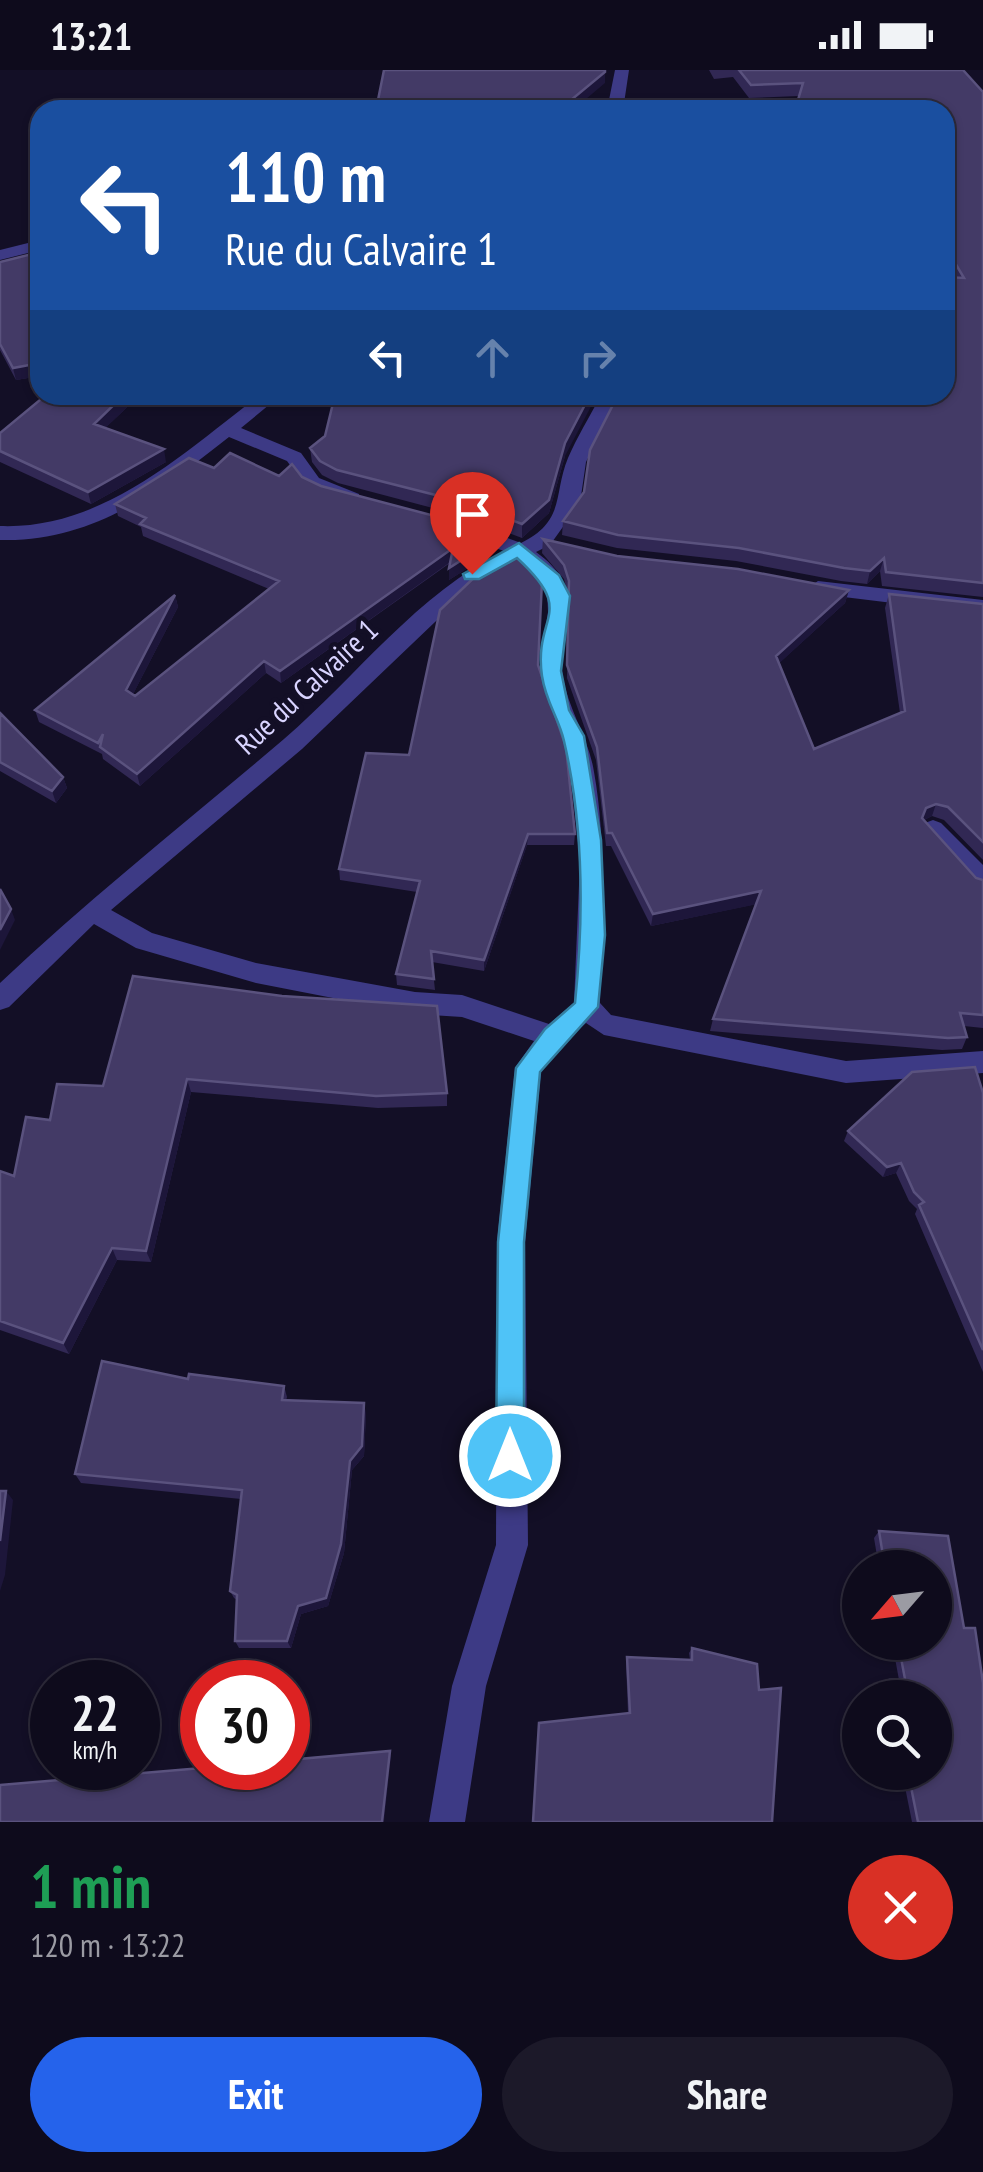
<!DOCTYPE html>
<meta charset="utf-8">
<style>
body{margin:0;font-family:"PT Sans Narrow",sans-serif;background:#1c1929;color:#f1f3f6;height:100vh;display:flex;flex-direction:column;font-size:38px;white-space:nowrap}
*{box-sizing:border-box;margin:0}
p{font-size:32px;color:#9b9ba3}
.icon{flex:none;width:55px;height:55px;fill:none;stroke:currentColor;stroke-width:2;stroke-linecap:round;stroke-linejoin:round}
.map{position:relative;height:1752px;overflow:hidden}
.drawer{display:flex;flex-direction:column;background:#0e0b1c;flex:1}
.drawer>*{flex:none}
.banner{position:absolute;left:30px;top:30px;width:925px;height:305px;border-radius:30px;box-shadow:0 2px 8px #0004,0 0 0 2px #2e2b3b;background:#1a4fa0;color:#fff;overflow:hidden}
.needle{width:65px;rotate:242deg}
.tools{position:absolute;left:842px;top:1480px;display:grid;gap:20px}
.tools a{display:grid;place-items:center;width:110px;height:110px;border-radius:50%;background:#0e0b1c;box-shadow:0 2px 8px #0004,0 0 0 2px #2e2b3b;font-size:50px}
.speed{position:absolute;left:30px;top:1590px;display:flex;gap:20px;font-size:50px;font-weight:700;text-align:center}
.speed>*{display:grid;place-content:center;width:130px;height:130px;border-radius:50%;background:#0e0b1c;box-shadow:0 2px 8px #0004,0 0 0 2px #2e2b3b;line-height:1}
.speed small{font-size:25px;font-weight:400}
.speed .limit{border:15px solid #d22;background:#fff;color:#111}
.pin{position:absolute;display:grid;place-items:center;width:85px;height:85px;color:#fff;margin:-102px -42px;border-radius:50% 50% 50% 0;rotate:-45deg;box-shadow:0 0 10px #0007}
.pin .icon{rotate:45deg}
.me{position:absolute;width:110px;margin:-55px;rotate:0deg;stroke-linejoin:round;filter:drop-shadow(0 0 8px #0008)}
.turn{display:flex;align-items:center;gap:35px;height:210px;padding:0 30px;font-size:45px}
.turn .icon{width:130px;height:130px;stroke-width:2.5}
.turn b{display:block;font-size:70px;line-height:85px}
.lanes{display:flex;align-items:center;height:95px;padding:0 30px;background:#0003;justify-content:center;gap:50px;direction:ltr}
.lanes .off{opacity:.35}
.round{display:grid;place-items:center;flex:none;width:105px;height:105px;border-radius:52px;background:#1c1929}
.headline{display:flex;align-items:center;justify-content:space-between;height:170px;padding:0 30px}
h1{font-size:60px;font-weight:800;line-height:75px;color:#1e9e55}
.button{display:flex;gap:20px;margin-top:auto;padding:20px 30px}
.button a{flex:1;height:115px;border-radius:60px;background:#2563eb;color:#fff;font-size:40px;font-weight:800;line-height:115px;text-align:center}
.button a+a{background:#1c1929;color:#f1f3f6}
.status{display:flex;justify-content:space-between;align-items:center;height:70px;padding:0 50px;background:#0e0b1c;direction:ltr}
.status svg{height:28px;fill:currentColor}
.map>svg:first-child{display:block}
</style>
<div class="status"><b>13:21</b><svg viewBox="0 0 49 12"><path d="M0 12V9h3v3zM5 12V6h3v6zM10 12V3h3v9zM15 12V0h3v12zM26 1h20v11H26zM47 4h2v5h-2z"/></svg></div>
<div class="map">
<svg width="983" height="1752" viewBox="0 0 983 1752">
<rect width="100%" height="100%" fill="#130f26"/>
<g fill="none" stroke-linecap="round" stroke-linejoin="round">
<path fill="#3d3a85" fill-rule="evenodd" d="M40,170v10l-40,10v-10z"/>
<path fill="#3d3a85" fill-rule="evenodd" d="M615,0h14l-6,40h-16z
M260,325h21l-40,33 60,25 18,25 40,16v8h-14l-40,-16 -18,-25 -58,-24c-68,54 -139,106 -229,103v-14c103,4 183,-73 260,-131z
M601,325h18l-33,67 -6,41 -30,42 -14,7c57,41 18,73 27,126 6,33 26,61 31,94 14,78 6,153 6,231l11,12 235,46 137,-10v22l-137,10 -242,-48 -18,-12 -24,21 -21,27 -16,171 3,303 -42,141 -21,136h-36l23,-136 44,-141 1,-303 18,-174 19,-27 -72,-24 -47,-3 -159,-31 -120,-35 -42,-24 -85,83 -9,3v-27c91,-86 189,-163 284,-244 72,-62 134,-146 220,-188l-48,-17v-10h14l51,19c45,-22 32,-49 47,-85 9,-21 22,-42 33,-63zM519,490l28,30 1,22 -8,58 29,89 11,102 -6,142 -25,21 -87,-29 -47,-3 -159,-29 -104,-30 -41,-23 191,-161 177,-169z
M818,511l165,19v14l-172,-21 -3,-5z
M933,750l8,3 42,42v26l-9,-3 -49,-53 -4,-6 4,-6z"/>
</g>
<path fill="#312854" d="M709,0h254l20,22v505l-101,-11 -2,-15 -13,13 -26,-3 -105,-20 -119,-13 -55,-13 1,-14 21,-29 368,-215 -7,-12v-155l-146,-14 -50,2 -16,-21 -19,2z
M40,182v124l-24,4 -16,-30v-88z
M140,325l-35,33 61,34 -75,42 -91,-42v-29z
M310,378l255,8 -16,57 -27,25 -59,-22 -125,-33 -16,-8 -10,-13z
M214,398l88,9 19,9 175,64 -47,30 1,-17 -169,120 -15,-10 -126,113 -37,-27 -1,-5 -63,-32 -4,-12 140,-115 3,12 -45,87 2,2 134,-107 -126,-53 -2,-9 -23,-11 -3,-12z
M543,469l74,17 232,34 -4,13 -66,60 35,86 86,-36 -15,-105 4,-14 94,10v256l-39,-40 -12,-4 -8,4 52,58 7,2v148l-19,-2 3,11 -5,12 -20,1 -232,-19 3,-12 43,-115 -105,22 -40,-80h-5l-10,-86 -29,-82 1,-83 -4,-16 -22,-26z
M538,595l37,169 -1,11h-47l-43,126 -52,-9 3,28 -38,-5 -1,-11 21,-82 -77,-12 -1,-11 70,-114z
M0,643l63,64 4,11 -11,15 -56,-32z
M133,906l314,117v13l-69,2 -187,-16 -40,170 -34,-2 -48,94 -69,-24v-159l14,5 36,-56 53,-34z
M983,1023v279l-68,-158 2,-5 -8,-8 -13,-28 -13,4 -39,-36 4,-10z
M188,1309l96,7 3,11 -1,4 80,12 -2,43 -12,14 -8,83 -16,53 -27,8 -10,34h-52l-4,-7 2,-41 -3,-2 -4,-7 11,-92 -160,-16 -6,-9z
M879,1461l69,5 16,92h11l8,55v139h-71l-10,-50h33v-74h-48l-2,-13 5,-5h9l-7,-38h43v-74h-56l-5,-30z
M692,1578l67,42 -131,24 -2,-51 1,-6 63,3 -1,-7z"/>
<path fill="#1d163a" d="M605,2v11l-32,27h-14z
M40,293v13l-24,4 -3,-12z
M124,325h16l-43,41 -3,-12z
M590,325h7l-32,61 -16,57 -27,25v-14z
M164,379l2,13 -75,42 -3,-12z
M496,468v12l-47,30v-12z
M453,478v12l-172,123 -1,-12z
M884,488l-4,13 -13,13 3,-13z
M849,520l-4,13 -72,66 3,-13z
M175,525l3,12 -49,95 -3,-12z
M264,591l2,12 -126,113 -3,-12z
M63,707l4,11 -11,15 -4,-12z
M936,734l-4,12 -10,5 4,-13z
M528,764l-1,11 -43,126v-11z
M761,821l-3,13 -107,22 2,-12z
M11,839l4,11 -15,30v-20z
M187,1009l4,13 -40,170 -5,-11z
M901,1093l-5,10 -13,4 4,-10z
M112,1178l5,12 -48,94 -6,-11z
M364,1333l2,10 -2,43 -12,14 -8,83 -16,53 -27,8 -10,34 -4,-7z
M6,1421l7,9 -8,75 -5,16v-50z
M390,1681l1,5 -7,66h-2z"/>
<path fill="#433a66" stroke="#5a527e" stroke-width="2.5" d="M384,0h221v2l-46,38h-183z
M739,0h224l20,22v491l-97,-11 -2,-14 -14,13 -26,-3 -105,-20 -121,-13 -55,-14 21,-29 6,-42 28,-55h327v-118l19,1 -19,-32v-136h-150l8,-27 -52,2z
M40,182v111l-27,5 -13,-24v-82z
M46,325h78l-30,29 70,25 -76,43 -88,-41v-18z
M335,325h255l-25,48 -16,57 -27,24 -59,-22 -126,-32 -17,-9 -10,-13 15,-12z
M230,383l49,23 13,-12 10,13 19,9 125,33 50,19 -47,30 4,-20 -173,123 -16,-10 -127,113 -37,-27 3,-13 -5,9 -63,-33 140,-115 -49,95 9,6 144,-115 -139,-57 6,-6 -31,-14 74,-46 25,10z
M543,469l74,17 121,13 111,21 -73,66 38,93 91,-38 -16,-117 94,10v238l-35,-35 -12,-3 -10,4 -4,10 54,60 7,2v135l-23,-2 7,24 -19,1 -235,-19 48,-128 -108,23 -41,-81h-5l-10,-86 -30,-82 2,-84 -5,-16z
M519,482l19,19 4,10 -4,84 28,82 9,87h-47l-44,126 -53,-9 3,28 -38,-5 24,-93 -81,-12 27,-116 43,2 31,-145 41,-39z
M0,643l63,64 -11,14 -52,-29z
M0,819l11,20 -11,21z
M133,906l149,20 155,10 10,87 -71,3 -189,-17 -41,172 -34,-3 -49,95 -63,-22v-150l14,5 12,-59 24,3 7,-36 46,2z
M975,997l8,26v257l-64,-145 5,-3 -10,-10 -13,-29 -14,4 -39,-36 64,-59z
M102,1291l86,18 1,-5 95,12 -2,14 82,3 -2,43 -12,15 -9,83 -15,54 -28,8 -11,35h-52l2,-46 -7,-4 12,-101 -167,-16z
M0,1421h6l-6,50z
M879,1461l69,5 16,92h11l8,55v138l-65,1 -10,-50h27v-74h-42l-3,-18 15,-1 -7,-37h37v-74h-50z
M692,1578l65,16 2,26 22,-2 -9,134h-239l6,-99 91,-10 -3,-56 65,3z
M390,1681l-8,71h-382v-37l202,-17h86v-8z"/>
<path fill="#4fc3f7" stroke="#337fa1" stroke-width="2.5" d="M519,473l40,32 11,21 -9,75 8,39 15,26 17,104 4,95 -7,72 -58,65 -16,170v214l-4,10 -10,4 -10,-4 -4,-10 2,-214 18,-174 29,-39 30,-26c9,-87 9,-176 -11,-262 -5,-23 -18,-38 -22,-65 -9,-62 36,-62 -25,-118l-38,21h-14l-2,-5z"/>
<g text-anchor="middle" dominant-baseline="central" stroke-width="9" stroke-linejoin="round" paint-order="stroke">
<g font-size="30" fill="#d9d4ff" stroke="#130f26">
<text transform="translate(306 616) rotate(-43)">Rue du Calvaire 1</text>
</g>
</g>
</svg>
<div class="tools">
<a><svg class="needle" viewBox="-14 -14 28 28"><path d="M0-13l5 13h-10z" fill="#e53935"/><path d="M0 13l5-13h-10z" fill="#9b9ba3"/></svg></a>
<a><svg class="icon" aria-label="search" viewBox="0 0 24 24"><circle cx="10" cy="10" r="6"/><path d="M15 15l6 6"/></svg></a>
</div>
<div class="speed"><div>22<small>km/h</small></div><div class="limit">30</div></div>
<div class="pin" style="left:472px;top:504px;background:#d93025"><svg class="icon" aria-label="arrive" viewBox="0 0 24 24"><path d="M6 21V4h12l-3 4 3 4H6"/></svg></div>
<svg class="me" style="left:510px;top:1386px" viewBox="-20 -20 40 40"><circle r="17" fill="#4fc3f7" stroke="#fff" stroke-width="3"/><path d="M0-11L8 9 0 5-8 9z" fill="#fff"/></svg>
<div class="banner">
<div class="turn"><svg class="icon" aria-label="left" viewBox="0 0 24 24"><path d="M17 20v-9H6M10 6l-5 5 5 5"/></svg><div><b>110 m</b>Rue du Calvaire 1</div></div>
<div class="lanes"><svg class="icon" aria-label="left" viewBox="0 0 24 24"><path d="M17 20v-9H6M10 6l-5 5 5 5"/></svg><svg class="icon off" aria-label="ahead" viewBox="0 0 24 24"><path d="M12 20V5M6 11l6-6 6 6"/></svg><svg class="icon off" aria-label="right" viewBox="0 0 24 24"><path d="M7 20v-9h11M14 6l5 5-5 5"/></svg></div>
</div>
</div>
<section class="drawer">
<div class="headline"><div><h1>1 min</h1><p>120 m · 13:22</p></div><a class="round" style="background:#d93025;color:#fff"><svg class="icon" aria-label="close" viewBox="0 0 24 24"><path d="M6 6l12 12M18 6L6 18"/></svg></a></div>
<div class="button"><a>Exit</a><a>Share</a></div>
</section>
